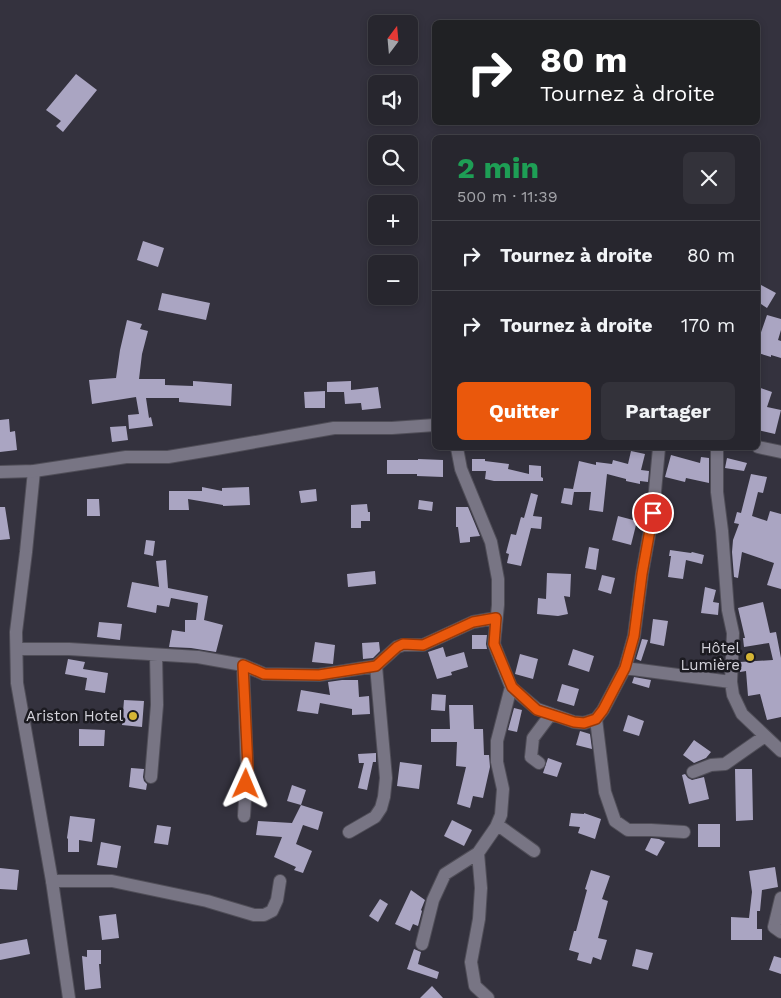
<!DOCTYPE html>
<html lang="fr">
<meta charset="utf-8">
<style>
body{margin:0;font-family:"Work Sans",sans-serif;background:#33323a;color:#f1f3f6;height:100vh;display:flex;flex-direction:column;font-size:19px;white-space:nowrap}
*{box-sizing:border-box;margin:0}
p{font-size:16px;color:#a4a5aa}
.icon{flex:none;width:28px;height:28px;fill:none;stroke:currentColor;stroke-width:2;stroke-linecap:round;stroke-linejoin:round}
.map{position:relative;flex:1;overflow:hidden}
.drawer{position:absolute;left:432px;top:135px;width:328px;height:315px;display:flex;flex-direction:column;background:#27262e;border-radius:8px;box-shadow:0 2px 8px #0003,0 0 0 1px #43434a}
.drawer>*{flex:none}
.banner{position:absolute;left:432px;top:20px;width:328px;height:105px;border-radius:8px;box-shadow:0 2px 8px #0003,0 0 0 1px #43434a;background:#202124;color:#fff;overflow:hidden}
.needle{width:32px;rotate:16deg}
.tools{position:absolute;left:368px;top:15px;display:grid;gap:10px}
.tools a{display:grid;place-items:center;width:50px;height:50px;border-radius:8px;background:#27262e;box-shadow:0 2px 8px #0003,0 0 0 1px #43434a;font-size:25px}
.pin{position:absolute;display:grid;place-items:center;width:42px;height:42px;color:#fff;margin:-21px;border:2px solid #fff;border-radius:50%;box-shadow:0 1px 5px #0007}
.me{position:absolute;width:55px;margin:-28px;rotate:1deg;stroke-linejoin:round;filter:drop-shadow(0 0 4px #0008)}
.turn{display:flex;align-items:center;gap:18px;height:105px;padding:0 25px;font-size:22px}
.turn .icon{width:65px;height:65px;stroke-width:2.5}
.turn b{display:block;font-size:35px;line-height:42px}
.round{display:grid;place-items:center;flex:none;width:52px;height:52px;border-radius:8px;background:#33323a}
.overview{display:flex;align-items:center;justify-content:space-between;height:85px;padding:0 25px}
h1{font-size:30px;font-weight:700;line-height:38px;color:#1e9e55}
.action{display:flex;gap:10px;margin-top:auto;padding:10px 25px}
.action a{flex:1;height:58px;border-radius:8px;background:#ea580c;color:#fff;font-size:20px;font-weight:700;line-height:58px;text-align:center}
.action a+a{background:#33323a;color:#f1f3f6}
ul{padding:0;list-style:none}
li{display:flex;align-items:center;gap:15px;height:70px;padding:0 25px;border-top:1px solid #43434a}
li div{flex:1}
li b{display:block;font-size:19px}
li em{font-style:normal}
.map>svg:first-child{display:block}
</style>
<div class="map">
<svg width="781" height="998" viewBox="0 0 781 998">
<rect width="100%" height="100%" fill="#34323e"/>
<path fill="#aaa5c2" d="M76,74l21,16 -34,42 -7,-6 5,-5 -15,-11z
M143,241l21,7 -6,19 -21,-7z
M761,285l15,8 -9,15 -9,-6v-10z
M162,293l48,10 -4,17 -48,-10z
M767,315l14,4v11l-3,10 3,1v17l-10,-3v2l-13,-4v-16l1,1z
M127,320l15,4 -2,5 8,2 -6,23 -3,25h26v6l28,1v-5l39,3 -1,22 -52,-4v-4h-33l3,20 2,-1 2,9 -24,3 -1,-14 11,-1 -3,-17 -44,7 -3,-24 27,-2 4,-28z
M351,381v9l27,-3 3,21 -19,2 -1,-7 -16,1 -1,-12h-17v-10z
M758,387l14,5 -5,15 14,3 -6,24 -17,-4z
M325,391v17h-20l-1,-16z
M9,419l1,13 5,-1 2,19 -17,2v-32z
M126,426l2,14 -16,2 -2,-15z
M631,451l14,3 -4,16 8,1 -1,11 -8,-1v3l-14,-3v-2l-19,-5 -4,38 -14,-2 2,-18h-17l-2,13 -11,-2 3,-15 9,1 6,-28 17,4v-3l16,2 1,-4 15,4z
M671,455l29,8 1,-6 8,1v25l-23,-5 -1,4 -20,-5z
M727,458l20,5 -3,8 -19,-3z
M418,459l25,1v17l-26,-1v-2h-30v-14h31z
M472,459h13v2l24,3 -1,5 21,5v-9l12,1v11l2,1v3h-49l-9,-2 1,-8h-14z
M751,474l16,3 -4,16 -5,-1 -6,24 15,5 3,-10 11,3v75l-14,-4 7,-22 -32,-11 -4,26 -4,-1 -2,-25 1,-12 6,-16 -5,-1 3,-11 4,1z
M202,487l20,4v-3l27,-1 1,18 -27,1v-1l-35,-6 1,11h-20v-19h33z
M316,489l1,12 -16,2 -2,-12z
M531,493l7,2 -5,21 9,1 -1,12 -10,-1 -10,38 -14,-3 2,-9 -3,-1 5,-19 5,1 5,-18 3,1z
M87,499h12l1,17h-13z
M419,500l14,2 -1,9 -14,-2z
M367,504l1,8h2v9h-9v7h-10v-23z
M0,507h5l5,32 -10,1z
M456,507h12l12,29 -10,1v5l-10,1 -2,-16h-2z
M618,516l19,5 -6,24 -19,-5z
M146,540l9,1 -2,15 -9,-2z
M589,547l10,2 -3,21 -11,-2z
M670,550l21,3 1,-1 12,3 -2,9 -16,-4 -3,19 -15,-2 3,-21h-2z
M166,560l2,28 40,8 -4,24 19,5 -7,27 -25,-4 -22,-1 3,-17 13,2v-12h11l2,-17 -27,-5 -2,9 -12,-2 -1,8 -29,-6 5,-25 27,5 -3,-26z
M375,571l1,13 -28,3 -1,-13z
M547,573l24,1 -1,23 -6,-1 4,18 -10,2 -21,-2 1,-16 8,1z
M602,575l13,3 -4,16 -13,-4z
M705,587l11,3 -3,12 6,1 -1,12 -17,-2z
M763,602l7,31 6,-1 5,26v59l-14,3 -7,-26 -12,2 -2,-25 -6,1v-10l33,-2 -4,-17 -25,4 -1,-9h2l-7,-30z
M653,619l15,2 -4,25 -14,-3z
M99,622l23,2 -2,16 -23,-3z
M472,635h15l-1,9 1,5h-15z
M642,639l6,1 -7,21 -5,-2z
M315,642l20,3 -2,19 -21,-2z
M379,642l1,9 -7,7 -10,1 -1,-16z
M443,647l3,10 18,-5 4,15 -17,5 1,3 -15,4 -9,-27z
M573,649l21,7 -5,16 -21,-7z
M520,654l18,5 -5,20 -18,-5z
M68,659l17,3 -2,7 25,4 -3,20 -20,-3 2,-12 -22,-4z
M634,677l17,3 -2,8 -17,-5z
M342,680h16l1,17 10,-1 1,18 -18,1v-6l-32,-6 -2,11 -21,-3 4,-21 29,5 -2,-13z
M562,684l17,5 -5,17 -17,-5z
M432,694l14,1 -1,16 -14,-1z
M124,700l20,1 -2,26 -20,-2z
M449,705h24l1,24h9l1,26h5l1,12 -7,31 -10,-2 -3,12 -13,-4 9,-37 -10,-1 1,-24h-26v-13h19z
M514,708l8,2 -5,22 -9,-2z
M628,715l16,6 -5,15 -16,-5z
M79,729l26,1 -1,16h-25z
M580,731l10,3 2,15 -16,-4z
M694,740l17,12 -5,6 -12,5 -11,-8z
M376,753v9h-3l-6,28 -9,-2 6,-25h-5l-1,-9z
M548,758l14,5 -5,14 -14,-4z
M400,762l22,3 -3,24 -22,-3z
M131,768l13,1 -1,8 1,4 3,3 -1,6 -17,-3z
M735,769h17l1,51 -17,1z
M685,774l3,4 4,2 12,-3 5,22 -20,5 -7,-29z
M292,785l14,5 -5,15 -14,-4z
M301,805l22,7 -5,18 -15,-5 -7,19 16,7 -9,22 -9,-3 2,-3 -22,-10 8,-20 -26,-2 2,-14 34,2z
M571,813l13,1v-1l17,6 -6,20 -17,-6 2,-6 -11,-1z
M70,816l25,3 -3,23 -13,-2v12h-11v-13l-1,-1z
M452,820l20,10 -8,16 -20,-10z
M698,824h22v23h-22z
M157,825l14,2 -3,18 -14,-2z
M651,838l8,1 6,3 -8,14 -12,-6z
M101,842l20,4 -4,22 -20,-3z
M775,867l3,20 -16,3 -2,21h-3v18h5v11h-31v-23l18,1 3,-26 -3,-21z
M0,868l19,2 -2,20 -17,-1z
M591,870l19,6 -8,23 6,2 -10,37 9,2 -6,20 -8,-3 -2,7 -14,-4 2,-7 -10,-3 5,-19h2l11,-41 -2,-1z
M411,890l14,10 -4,10 1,1 -4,15 -5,-2 -3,7 -15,-7z
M380,899l8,5 -10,18 -9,-6z
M116,914l3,24 -17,2 -3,-24z
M27,939l3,15 -30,6v-16z
M414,949l7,3 -3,12 21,8 -2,7 -30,-10z
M636,949l17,4 -5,17 -16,-4z
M87,950h14v14h-2l2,24 -16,2 -3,-34 5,1z
M774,956l7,2v16l-12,-4z
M432,986l11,12h-23z"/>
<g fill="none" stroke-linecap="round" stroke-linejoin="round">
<g stroke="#504e58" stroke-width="14">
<path id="minor" d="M457,448l4,21 30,73 7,37v26l-4,39 17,43 26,22 37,13 10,1 12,-4 7,-9 22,-42 9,-32 8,-62 11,-61 6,-65
M717,448v44l5,39 6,79 5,23 -2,49 2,13 9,19 39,37
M17,649h52l129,8 45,8 21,9 55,1 57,-9 21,-19 6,-2h20l50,-23 23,-4
M243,665l4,102 -3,49
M625,668l106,14
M596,719l9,73 10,29 13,9h23l33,2
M539,763l-8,-6 2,-19 18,-24
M693,772l18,-7 14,-1 40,-28
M151,777l6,-72 -1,-50
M496,827l6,1 32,23
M349,832l26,-15 6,-9 3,-11 2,-19 -10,-112
M478,853l3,35 -2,31 -8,43 4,24 13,12
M52,881h60l95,20 47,14h10l8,-4 5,-11 3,-19
M781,898l-7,29 7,5
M422,944l11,-44 12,-26 33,-21 18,-26 5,-12 2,-26 -6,-27v-21l14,-54"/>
</g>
<g stroke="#504e58" stroke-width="14">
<path id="tertiary" d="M34,471l-8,81 -10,80 1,51 35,198 17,117"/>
</g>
<g stroke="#504e58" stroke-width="14">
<path id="secondary" d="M758,447l23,5
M0,472l34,-1 92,-14h42l48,-8 118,-21h58l43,-3"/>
</g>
<use href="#minor" stroke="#787584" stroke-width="12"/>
<use href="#tertiary" stroke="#787584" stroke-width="12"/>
<use href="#secondary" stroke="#787584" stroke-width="12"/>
</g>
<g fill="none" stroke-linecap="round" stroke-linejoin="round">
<g stroke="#983908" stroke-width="12">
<path id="route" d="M246,784l2,-16 -5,-103 21,9 55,1 57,-9 21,-19 6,-3 20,1 50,-23 23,-4 -2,26 18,43 25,23 37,12 10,1 12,-4 7,-9 22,-42 9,-32 8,-62 11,-61"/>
</g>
<use href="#route" stroke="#ea580c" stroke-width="9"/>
</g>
<g fill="#d5b535" stroke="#1b1a20" stroke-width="2">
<circle cx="750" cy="657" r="5"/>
<circle cx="133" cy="716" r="5"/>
</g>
<g text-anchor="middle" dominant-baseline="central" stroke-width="5" stroke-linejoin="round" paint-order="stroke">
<g font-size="15" fill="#d4d3db" stroke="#1b1a20" text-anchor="end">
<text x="740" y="648">Hôtel<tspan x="740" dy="17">Lumière</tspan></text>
<text x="123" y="716">Ariston Hotel</text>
</g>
</g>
</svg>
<div class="tools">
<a><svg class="needle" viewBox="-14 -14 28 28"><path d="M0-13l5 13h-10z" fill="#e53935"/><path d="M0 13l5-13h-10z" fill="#a4a5aa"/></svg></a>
<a><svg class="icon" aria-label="sound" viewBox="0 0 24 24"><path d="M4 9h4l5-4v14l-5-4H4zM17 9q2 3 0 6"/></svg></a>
<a><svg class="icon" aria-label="search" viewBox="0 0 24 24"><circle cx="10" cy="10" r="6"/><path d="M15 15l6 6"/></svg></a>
<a>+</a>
<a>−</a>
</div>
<div class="pin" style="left:653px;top:513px;background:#d93025"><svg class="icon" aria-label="arrive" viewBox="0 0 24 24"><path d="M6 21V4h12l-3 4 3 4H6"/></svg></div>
<svg class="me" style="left:246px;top:784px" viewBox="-20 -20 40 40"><path d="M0-17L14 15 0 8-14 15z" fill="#ea580c" stroke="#fff" stroke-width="4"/></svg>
<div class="banner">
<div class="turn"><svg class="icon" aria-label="right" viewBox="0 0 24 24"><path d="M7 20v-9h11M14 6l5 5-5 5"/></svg><div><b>80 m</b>Tournez à droite</div></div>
</div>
<section class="drawer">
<div class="overview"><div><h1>2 min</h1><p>500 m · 11:39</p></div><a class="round"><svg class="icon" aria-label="close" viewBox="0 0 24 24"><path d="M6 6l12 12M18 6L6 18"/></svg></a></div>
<ul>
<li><svg class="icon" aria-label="right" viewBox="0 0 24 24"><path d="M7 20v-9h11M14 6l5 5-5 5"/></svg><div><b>Tournez à droite</b></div><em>80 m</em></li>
<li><svg class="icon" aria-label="right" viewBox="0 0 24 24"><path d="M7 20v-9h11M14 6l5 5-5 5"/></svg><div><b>Tournez à droite</b></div><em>170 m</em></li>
</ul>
<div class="action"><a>Quitter</a><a>Partager</a></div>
</section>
</div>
